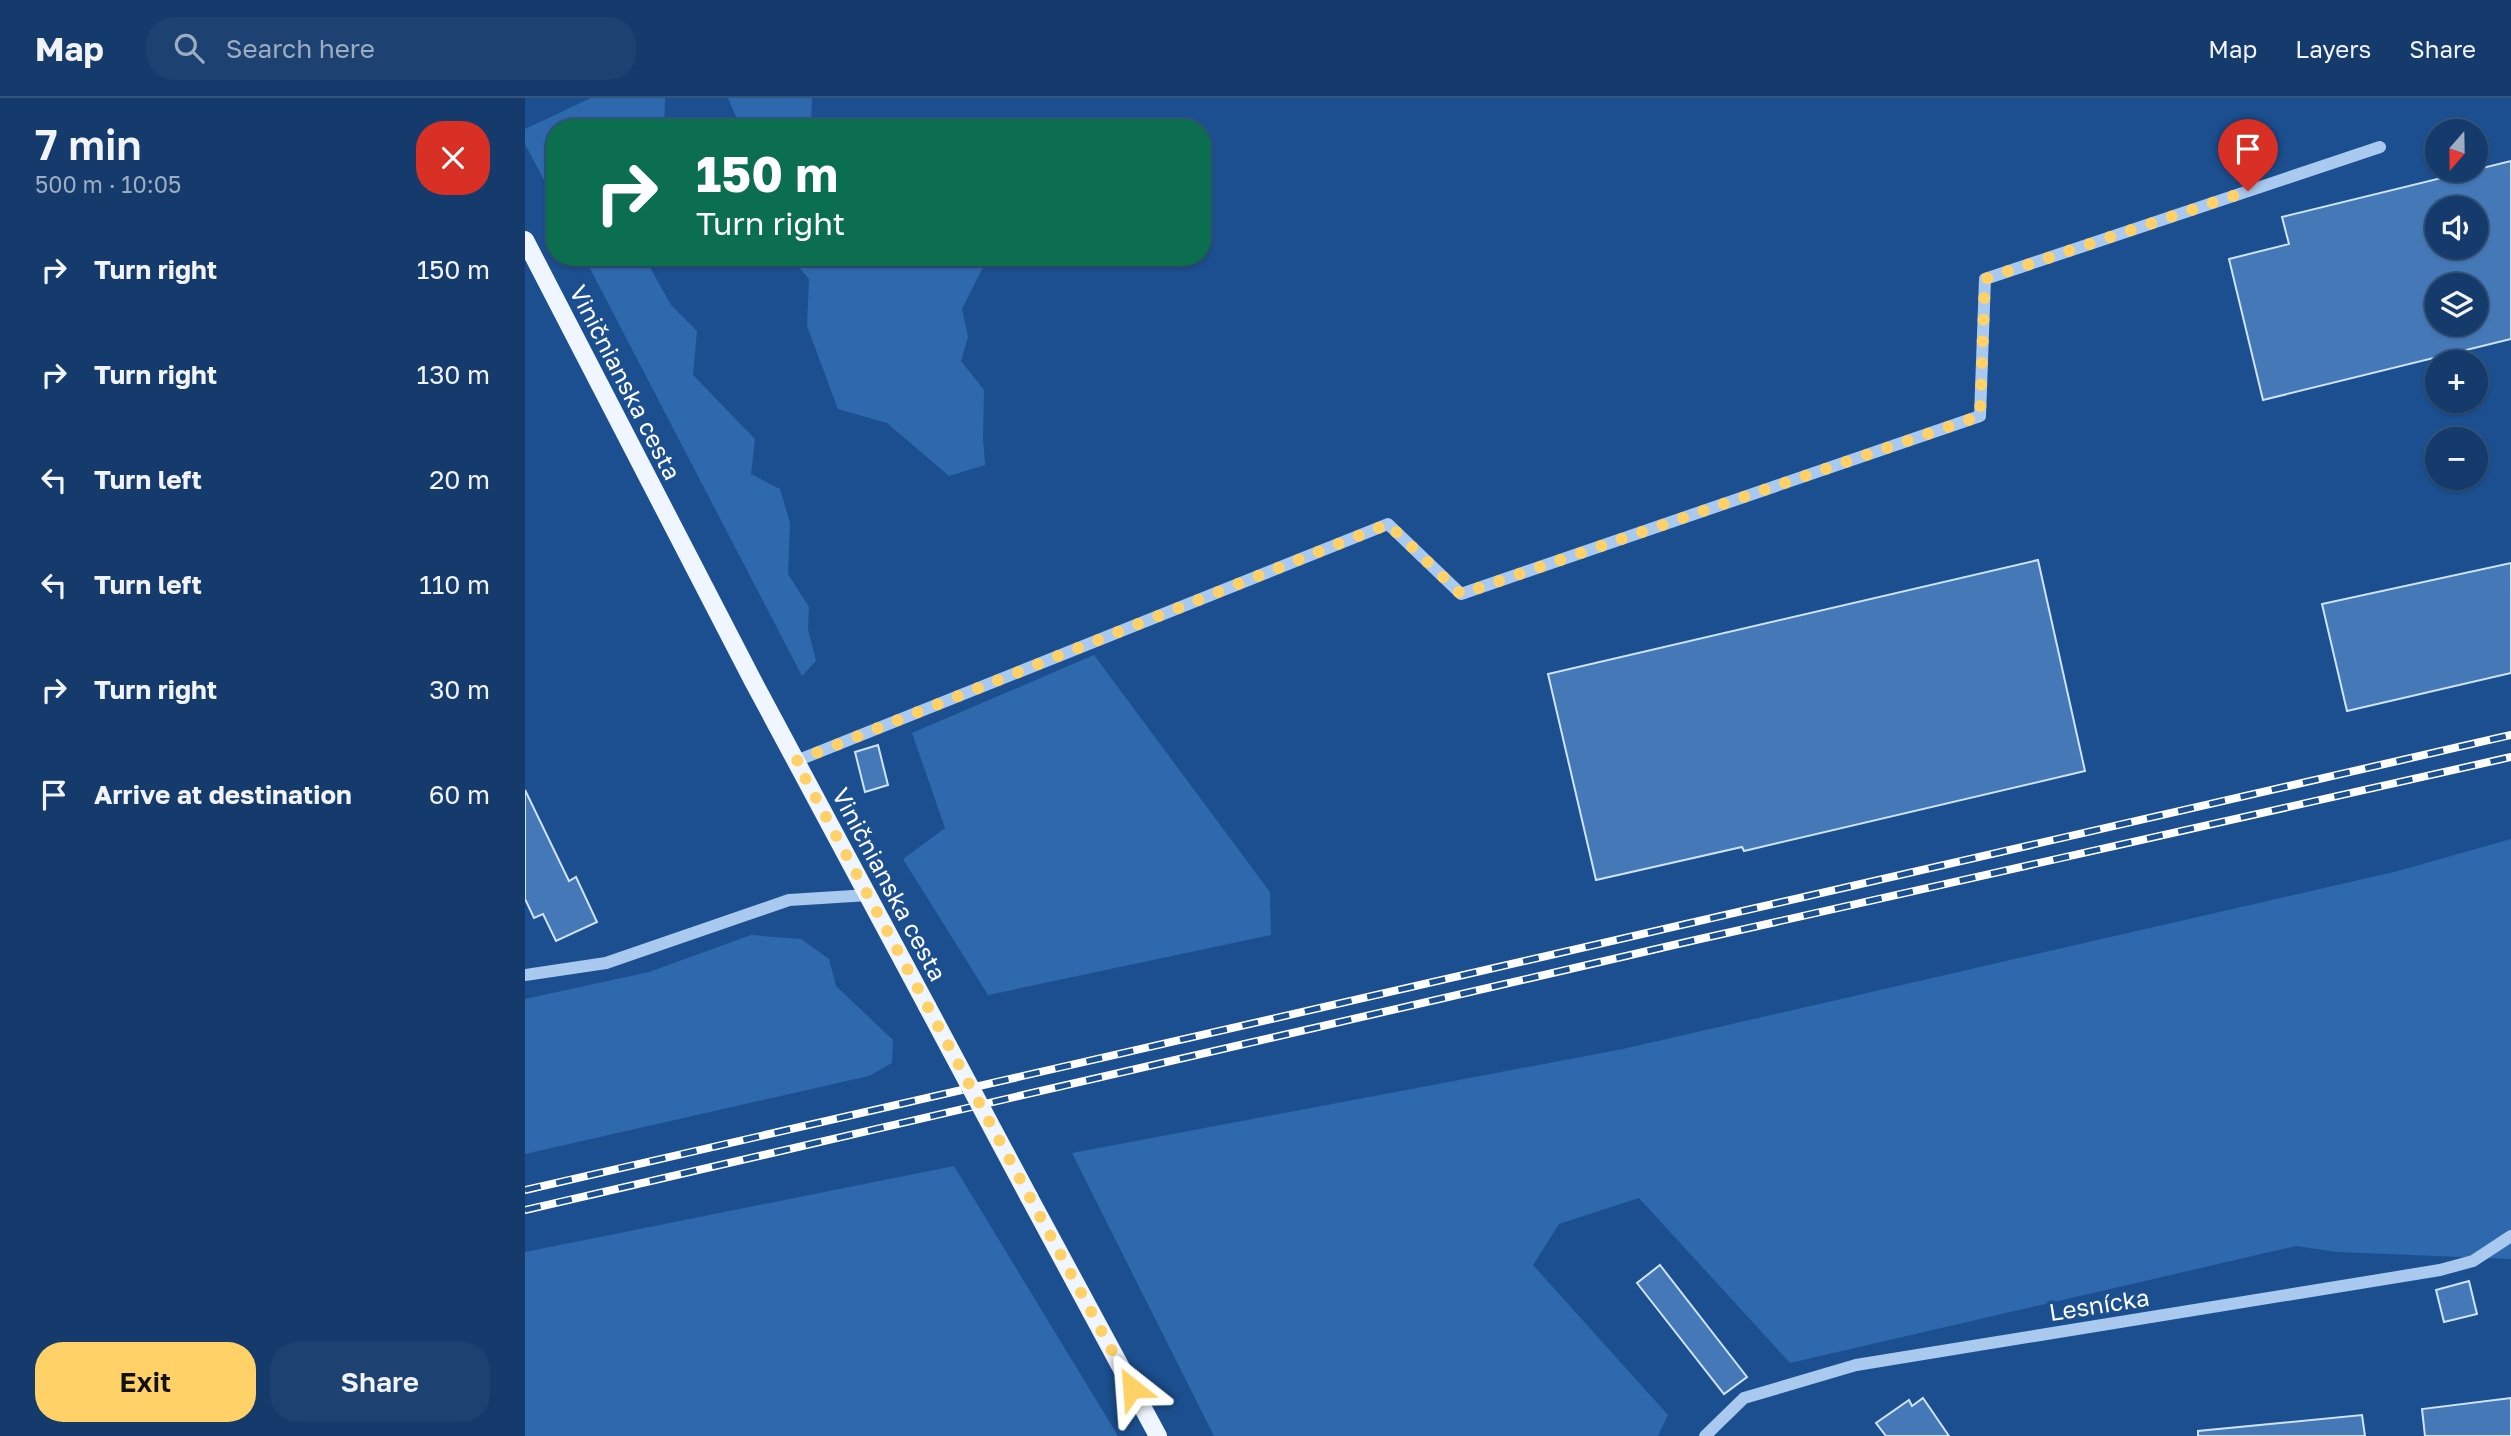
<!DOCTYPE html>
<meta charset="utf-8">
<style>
body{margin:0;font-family:"Golos Text",sans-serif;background:#1d4271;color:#f1f3f6;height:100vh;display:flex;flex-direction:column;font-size:26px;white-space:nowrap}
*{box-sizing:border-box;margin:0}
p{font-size:23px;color:#9dadc1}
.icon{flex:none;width:38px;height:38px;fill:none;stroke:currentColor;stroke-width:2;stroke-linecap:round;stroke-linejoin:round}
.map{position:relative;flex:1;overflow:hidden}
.details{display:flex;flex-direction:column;background:#143b6b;width:525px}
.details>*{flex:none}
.banner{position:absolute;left:21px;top:21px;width:665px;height:147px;border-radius:28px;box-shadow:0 2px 5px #0004,0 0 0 2px #33557e;background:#0b6e4f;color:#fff;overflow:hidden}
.needle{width:46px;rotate:200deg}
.controls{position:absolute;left:1900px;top:21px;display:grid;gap:14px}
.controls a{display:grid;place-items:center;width:63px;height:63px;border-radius:50%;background:#143b6b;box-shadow:0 2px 5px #0004,0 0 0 2px #33557e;font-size:35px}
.pin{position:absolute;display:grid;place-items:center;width:60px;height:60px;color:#fff;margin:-72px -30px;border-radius:50% 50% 50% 0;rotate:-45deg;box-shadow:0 0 7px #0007}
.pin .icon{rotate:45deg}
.me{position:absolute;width:77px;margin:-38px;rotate:332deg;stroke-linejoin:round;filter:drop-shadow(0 0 5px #0008)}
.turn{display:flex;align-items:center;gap:24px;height:147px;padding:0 35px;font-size:32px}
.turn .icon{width:91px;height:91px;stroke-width:2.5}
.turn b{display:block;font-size:49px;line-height:60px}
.round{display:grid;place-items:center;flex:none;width:74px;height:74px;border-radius:28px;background:#1d4271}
.summary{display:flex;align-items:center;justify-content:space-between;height:119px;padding:0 35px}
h1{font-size:42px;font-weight:600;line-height:52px}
.cta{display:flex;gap:14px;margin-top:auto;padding:14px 35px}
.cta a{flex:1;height:80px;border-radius:28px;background:#ffd166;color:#111;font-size:28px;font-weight:600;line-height:80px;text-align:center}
.cta a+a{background:#1d4271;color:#f1f3f6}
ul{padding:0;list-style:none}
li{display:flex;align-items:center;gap:21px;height:105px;padding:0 35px}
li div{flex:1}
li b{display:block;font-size:26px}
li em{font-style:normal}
header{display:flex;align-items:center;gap:42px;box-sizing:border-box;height:98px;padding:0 35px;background:#143b6b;border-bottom:2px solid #33557e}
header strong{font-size:33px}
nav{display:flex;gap:38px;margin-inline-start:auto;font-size:24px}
.search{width:490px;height:63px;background:#1d4271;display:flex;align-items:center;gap:18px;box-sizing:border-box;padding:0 24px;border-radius:28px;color:#9dadc1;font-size:26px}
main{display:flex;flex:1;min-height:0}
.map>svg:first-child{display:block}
</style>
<header>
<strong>Map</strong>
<div class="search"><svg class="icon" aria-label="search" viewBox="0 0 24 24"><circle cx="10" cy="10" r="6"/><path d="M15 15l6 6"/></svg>Search here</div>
<nav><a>Map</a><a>Layers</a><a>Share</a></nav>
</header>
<main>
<section class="details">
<div class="summary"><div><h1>7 min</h1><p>500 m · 10:05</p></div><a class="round" style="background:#d93025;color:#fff"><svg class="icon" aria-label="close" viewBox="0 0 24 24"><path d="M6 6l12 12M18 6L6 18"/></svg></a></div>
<ul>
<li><svg class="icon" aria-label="right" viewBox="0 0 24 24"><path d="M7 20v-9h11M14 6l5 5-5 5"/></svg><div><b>Turn right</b></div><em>150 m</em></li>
<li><svg class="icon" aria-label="right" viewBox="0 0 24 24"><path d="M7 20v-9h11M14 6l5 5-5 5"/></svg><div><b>Turn right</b></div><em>130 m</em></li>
<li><svg class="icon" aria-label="left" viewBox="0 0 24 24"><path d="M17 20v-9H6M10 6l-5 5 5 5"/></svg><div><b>Turn left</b></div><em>20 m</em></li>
<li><svg class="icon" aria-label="left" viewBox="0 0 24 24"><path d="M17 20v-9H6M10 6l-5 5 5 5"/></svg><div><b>Turn left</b></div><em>110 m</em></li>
<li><svg class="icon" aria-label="right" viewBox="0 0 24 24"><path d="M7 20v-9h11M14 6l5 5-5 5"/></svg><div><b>Turn right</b></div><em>30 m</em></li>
<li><svg class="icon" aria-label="arrive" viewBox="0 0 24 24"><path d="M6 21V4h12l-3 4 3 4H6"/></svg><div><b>Arrive at destination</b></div><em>60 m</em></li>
</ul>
<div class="cta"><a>Exit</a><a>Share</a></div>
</section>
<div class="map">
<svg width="1986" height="1338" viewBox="0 0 1986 1338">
<rect width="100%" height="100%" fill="#1b4f8f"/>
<path fill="#2e69ad" d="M66,0h74l-1,30h-109v73l-30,-57v-15z
M203,0h84l-1,30h-66l-8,-9z
M59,159h60l27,48 26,26 -4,44 62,64 -4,35 29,15 10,34 -2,51 21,33 -1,22 8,32 -14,15z
M265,159h232l-37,6 -23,46 6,28 -7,24 23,29 -1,48 2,27 -36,11 -62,-53 -49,-14 -31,-83 2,-47z
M569,557l176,237 1,43 -283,60 -85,-136 42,-31 -33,-95z
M1986,741v420l-174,-7 -41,-6 -506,117 -151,-165 -80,26 -26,41 135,150 -10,21h-444l-142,-283 551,-104 775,-178z
M226,837l50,4 28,20 7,27 57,54 -1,23 -23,13 -344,78v-155l124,-27z
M429,1068l164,270h-593v-184z"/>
<path fill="#4478b7" stroke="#cfe3fa" stroke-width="2" fill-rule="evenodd" d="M1986,63v178l-248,61 -34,-141 60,-15 -7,-27zM1913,110h38v39h-38zM1913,187h38v39h-38z
M1513,462l47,211 -341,80 -2,-4 -146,33 -48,-206z
M1986,465v110l-164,38 -25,-107z
M353,647l10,40 -23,7 -10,-40z
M0,692l44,91 7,-4 21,45 -41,19 -13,-27 -9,4 -9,-19z
M1135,1167l87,112 -23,17 -87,-111z
M1944,1183l8,33 -33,8 -8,-32z
M1398,1300l26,38h-63l-10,-13 33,-23 3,6z
M1986,1300v38h-86l-3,-27z
M1837,1317l3,21h-167v-5z"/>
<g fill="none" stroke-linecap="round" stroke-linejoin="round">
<path stroke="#a9c9ee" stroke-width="12" d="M271,663l592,-237 73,70 519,-178 5,-137 395,-132
M0,877l81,-12 183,-63 80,-5
M1180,1338l39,-38 112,-33 584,-95 33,-9 38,-25"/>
<path stroke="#f0f6ff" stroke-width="18" d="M0,142l228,441 174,325
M504,1099l129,239"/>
<g stroke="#fff" stroke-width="8">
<path id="rail" d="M0,1092l1986,-455
M0,1112l1166,-269 820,-184"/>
</g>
<use href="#rail" stroke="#1b4f8f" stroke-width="5" stroke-dasharray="16" stroke-linecap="butt"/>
<path stroke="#f0f6ff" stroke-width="18" d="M402,908l102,191"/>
</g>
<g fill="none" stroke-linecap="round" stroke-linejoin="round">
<path stroke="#ffd166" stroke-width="12" stroke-dasharray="0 21.6" d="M607,1290l-336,-627 592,-237 73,70 519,-178 5,-137 263,-88"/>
</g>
<g text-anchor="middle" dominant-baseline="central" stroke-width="7" stroke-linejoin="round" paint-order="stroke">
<g font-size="24" fill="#fff" stroke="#1b4f8f">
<text transform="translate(101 284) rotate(63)">Viničnianska cesta</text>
<text transform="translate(365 786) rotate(62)">Viničnianska cesta</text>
<text transform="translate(1574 1206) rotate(-9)">Lesnícka</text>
</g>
</g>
</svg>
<div class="controls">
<a><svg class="needle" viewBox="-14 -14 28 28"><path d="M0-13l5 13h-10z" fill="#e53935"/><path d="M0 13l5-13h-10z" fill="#9dadc1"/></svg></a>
<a><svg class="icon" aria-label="sound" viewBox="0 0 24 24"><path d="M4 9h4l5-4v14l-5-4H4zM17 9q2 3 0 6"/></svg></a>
<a><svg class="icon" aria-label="layers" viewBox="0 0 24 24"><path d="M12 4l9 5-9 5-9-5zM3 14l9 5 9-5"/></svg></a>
<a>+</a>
<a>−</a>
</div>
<div class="pin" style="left:1723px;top:93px;background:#d93025"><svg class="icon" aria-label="arrive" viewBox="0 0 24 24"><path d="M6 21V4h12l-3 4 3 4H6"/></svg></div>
<svg class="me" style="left:607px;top:1290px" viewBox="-20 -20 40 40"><path d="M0-17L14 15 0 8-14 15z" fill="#ffd166" stroke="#fff" stroke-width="4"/></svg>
<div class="banner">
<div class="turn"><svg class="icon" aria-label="right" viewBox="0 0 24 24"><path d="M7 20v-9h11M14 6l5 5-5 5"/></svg><div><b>150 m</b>Turn right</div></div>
</div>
</div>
</main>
